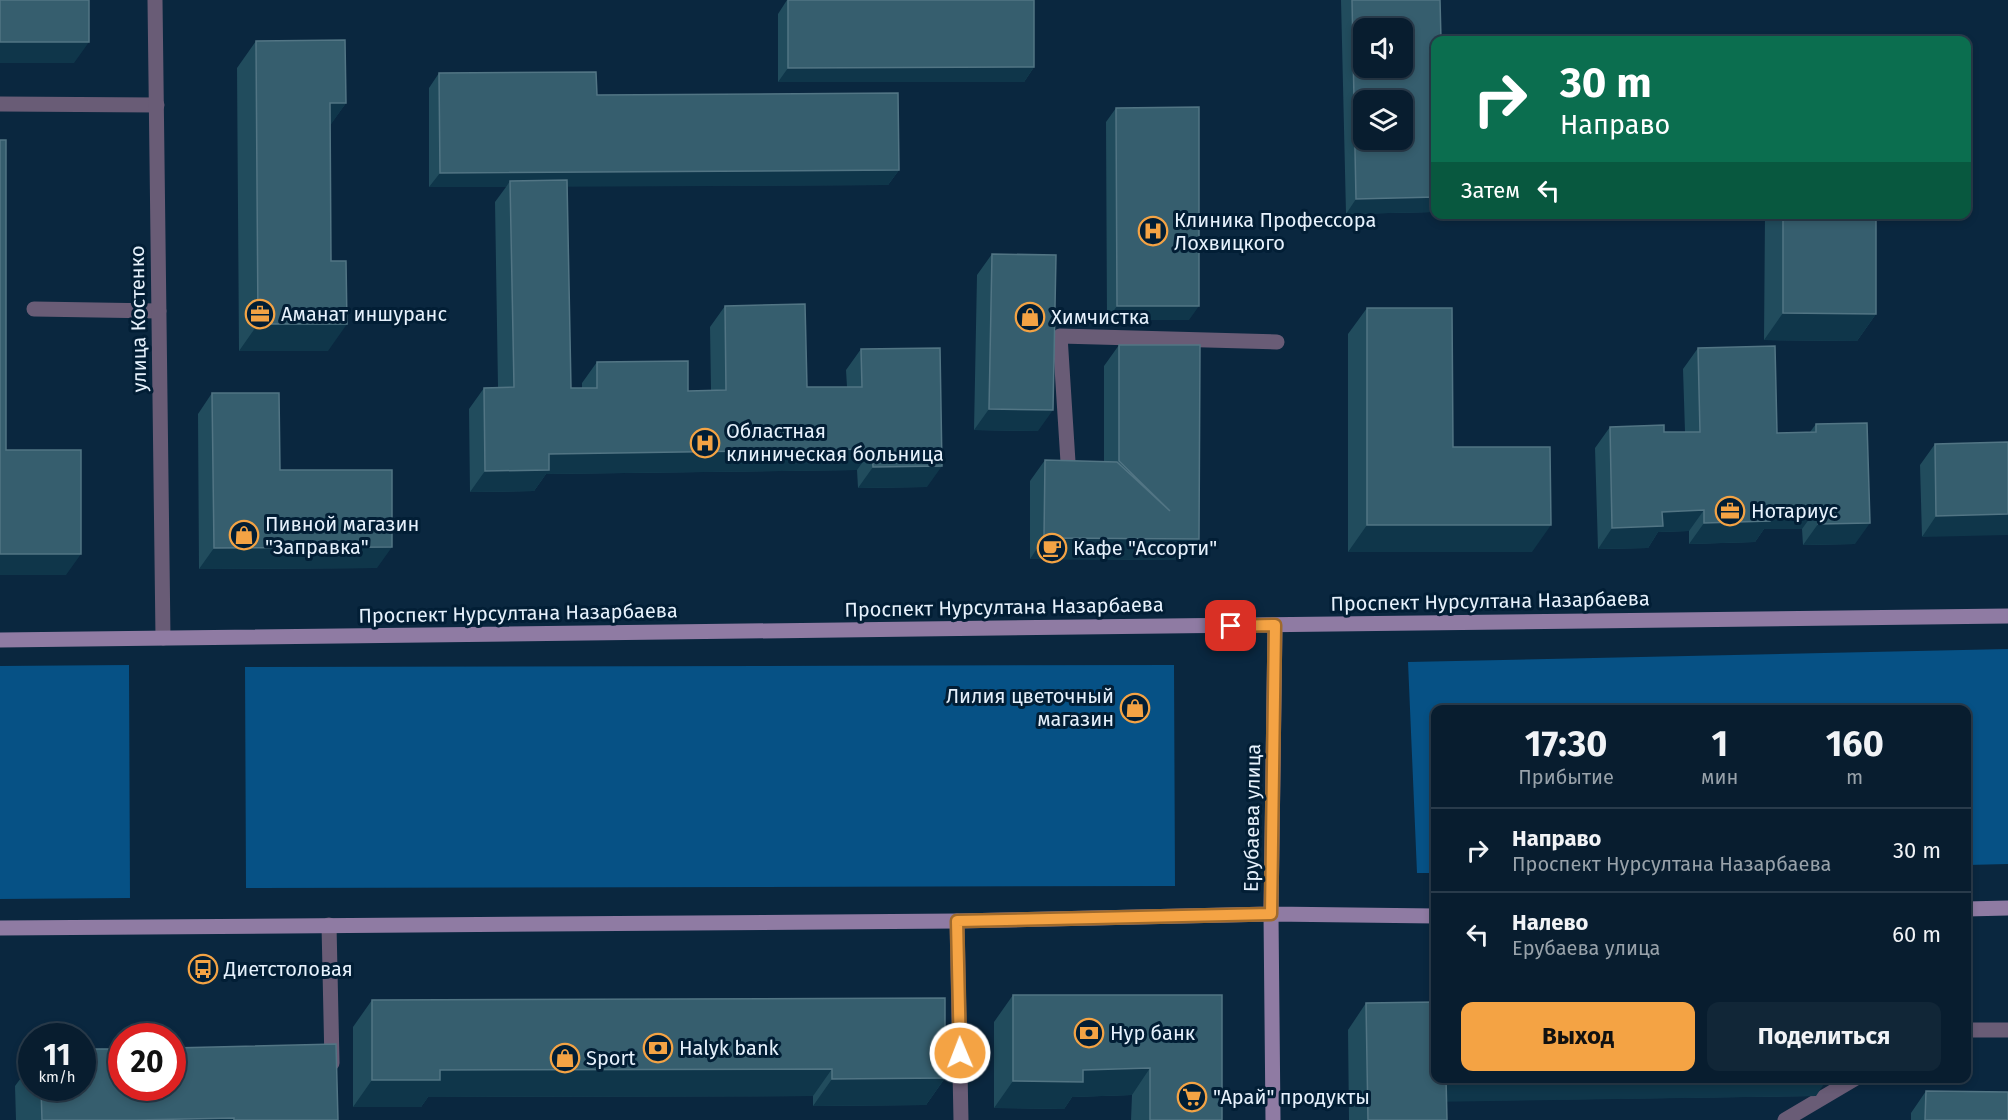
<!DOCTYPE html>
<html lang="ru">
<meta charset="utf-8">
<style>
body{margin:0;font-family:"Fira Sans",sans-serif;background:#112637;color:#f1f3f6;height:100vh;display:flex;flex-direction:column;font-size:22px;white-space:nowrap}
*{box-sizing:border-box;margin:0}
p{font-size:20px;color:#98a2aa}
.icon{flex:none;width:33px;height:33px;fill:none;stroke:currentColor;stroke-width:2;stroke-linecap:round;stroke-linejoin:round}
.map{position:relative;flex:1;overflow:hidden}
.drawer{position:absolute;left:1431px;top:705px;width:540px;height:378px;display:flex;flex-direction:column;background:#081d2f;border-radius:12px;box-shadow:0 3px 9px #0003,0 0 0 2px #293b4b}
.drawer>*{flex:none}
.guide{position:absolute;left:1431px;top:36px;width:540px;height:183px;border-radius:12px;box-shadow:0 3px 9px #0003,0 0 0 2px #293b4b;background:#0b6e4f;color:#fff;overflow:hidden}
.buttons{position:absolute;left:1353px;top:18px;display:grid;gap:12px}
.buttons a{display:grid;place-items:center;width:60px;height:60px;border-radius:12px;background:#081d2f;box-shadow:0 3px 9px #0003,0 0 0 2px #293b4b;font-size:30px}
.speed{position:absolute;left:18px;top:1023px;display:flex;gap:12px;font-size:30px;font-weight:700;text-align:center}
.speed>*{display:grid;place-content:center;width:78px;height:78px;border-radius:50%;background:#081d2f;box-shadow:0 3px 9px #0003,0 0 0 2px #293b4b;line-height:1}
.speed small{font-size:15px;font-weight:400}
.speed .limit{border:9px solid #d22;background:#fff;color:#111}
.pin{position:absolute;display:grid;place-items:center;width:51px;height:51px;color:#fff;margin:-26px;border-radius:12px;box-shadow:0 3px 9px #0006}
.me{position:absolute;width:66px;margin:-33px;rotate:359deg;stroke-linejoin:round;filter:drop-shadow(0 0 4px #0008)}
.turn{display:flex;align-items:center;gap:21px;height:126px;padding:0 30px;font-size:27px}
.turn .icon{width:78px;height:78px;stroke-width:2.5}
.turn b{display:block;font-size:42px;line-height:51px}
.then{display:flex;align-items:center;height:57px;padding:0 30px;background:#0003;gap:12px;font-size:22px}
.eta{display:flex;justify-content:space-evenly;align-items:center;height:102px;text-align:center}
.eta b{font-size:36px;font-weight:700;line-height:42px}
.cta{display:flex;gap:12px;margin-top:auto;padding:12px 30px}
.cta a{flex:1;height:69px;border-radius:12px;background:#f4a344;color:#111;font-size:24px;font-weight:700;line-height:69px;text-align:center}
.cta a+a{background:#112637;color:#f1f3f6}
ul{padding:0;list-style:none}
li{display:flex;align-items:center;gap:18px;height:84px;padding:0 30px;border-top:2px solid #293b4b}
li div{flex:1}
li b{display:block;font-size:22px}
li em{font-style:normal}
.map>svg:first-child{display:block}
</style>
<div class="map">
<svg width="2008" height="1120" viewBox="0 0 2008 1120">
<rect width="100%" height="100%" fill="#0a273f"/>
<path fill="#065185" d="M2008,649v215l-41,1 -1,-155h-530l-1,163h-18l-9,-211z
M129,665l1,233 -130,1v-233z
M1174,665l1,221 -929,2 -1,-221z"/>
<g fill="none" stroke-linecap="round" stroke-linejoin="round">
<path stroke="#695c76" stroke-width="15" d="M0,104l157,1
M34,309l125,2
M1068,462l-8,-126 217,6
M957,921l4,199
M329,925l3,138
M1966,1030h42
M1785,1120l71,-42"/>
<path stroke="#695c76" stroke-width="15" d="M155,0l8,638"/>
<path stroke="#8f7ba3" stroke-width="15" d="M0,640l2008,-24
M1966,909l42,-1
M0,928l957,-7 314,-7 165,2
M1273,1120l-2,-206 4,-289"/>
</g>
<path fill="#214c5d" d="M787,0h247v67l-10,15h-246v-68z
M1341,0h99l-4,210 -2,2 -88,2z
M256,41l90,62 -16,22 -2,226h-89l-2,-283z
M439,73l158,22 302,75 -11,15 -321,1 4,202h11v-5l15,-21 91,29 23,-1 -1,-63 15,-21 82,81h40l-1,-17 15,-21 66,138 -69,1 -1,-18 -311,4 -12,17 -64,1 -1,-83 15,-21 14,-1 -3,-185 11,-15h-77v-99z
M1116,108l73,212h-82l-1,-198z
M1765,214h111v100l-19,27 -93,-1z
M992,254l46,177 -64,-1 3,-155z
M1367,308l86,139 79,105h-184v-218z
M1119,345l65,215 -154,-1v-78l15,-21 59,2v-96z
M1698,348l79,85 33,-1 6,-8 39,120 -52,1 -1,-16h-38l-9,13 -66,2v-13l-31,1 -10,16 -50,1 -3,-101 15,-21 54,5h21l-2,-63z
M212,393l68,77 97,98 -178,1 -1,-155z
M2008,442l-86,95 -2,-72 15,-21z
M1013,995h209v125h-91l1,-25 -60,2 -8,12 -70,-1v-86z
M372,1000l573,78 -19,27 -113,1v-10l-385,1 -7,10h-68v-80z
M1366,1003l450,93 -369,5v19h-98l-1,-90z
M32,1063v25h50l256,32h-322l-1,-34z
M1926,1091l82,29h-97v-7z"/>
<path fill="#0f364a" d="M0,42h89l-15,21h-74z
M1034,67l-10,15h-246l10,-14z
M330,103h16l-19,27z
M899,170l-11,15 -378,2v-6l-4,6h-77l11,-14z
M1436,197v13l-2,2 -88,2 10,-15z
M1117,306h82l-10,14h-82z
M1783,313l93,1 -19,27 -93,-1z
M258,324h89l-19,27h-89z
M989,409l64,1 -15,21 -64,-1z
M872,449l-15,21 -311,4 -12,17 -64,1 15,-21 64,-17z
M942,466l-15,21 -69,1 15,-21z
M1770,508h47l-15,21h-38l-9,13 -66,2 15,-21z
M1704,510l-15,21 -31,1 -10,16 -50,1 14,-21 50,-16z
M2008,514v21l-86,2 14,-21z
M1870,523l-15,21 -52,1 15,-21z
M1367,525h184l-19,27h-184z
M1044,538l155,1 -15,21 -154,-1z
M392,547l-15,21 -178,1 15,-21z
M0,554h81l-15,21h-66z
M1150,1068l-18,27 -60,2 -8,12 -70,-1 19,-27 70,-11z
M832,1069l-19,27 -385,1 -7,10h-68l19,-27 68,-10z
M945,1078l-19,27 -113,1 19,-27z
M1443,1078h385l-12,18 -389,6z
M234,1118l-1,2h-97z"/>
<path fill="#365e6e" stroke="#527584" stroke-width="1.5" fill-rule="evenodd" d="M0,0h89v42h-89z
M788,0h246v67l-246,1z
M1352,0h88l1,40h-5v157l-80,2zM1364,28h38v40h-38zM1364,100h38v40h-38z
M1784,36l92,1v3h-92z
M345,40l1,63h-16l1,158h15l1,63h-89l-2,-283z
M596,72l1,23 301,-2 1,77 -459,3 -1,-100z
M1199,107v199h-82l-1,-198z
M0,140h6v310h75v104h-81z
M567,180l4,208h26v-26l91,-1v30l38,-1 -1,-84 80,-2 2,83h55l-1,-38 79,-1 2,118 -69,1 -1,-18 -323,5v16l-64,1 -1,-83 30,-1 -4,-206z
M1783,214h93v100l-93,-1z
M992,254l64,1 -3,155 -64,-1z
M1367,308h85l1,139h97l1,78h-184z
M1119,345h81l-1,194 -155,-1 1,-78 72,2 53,49 -51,-50z
M1775,346l2,87 39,-1v-8l51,-1 3,100 -52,1 -1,-16h-47v13l-66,2v-13l-42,2 1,14 -51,2 -2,-101 54,-2v7h36l-2,-84z
M212,393h67l1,77h112v77l-178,1z
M2008,442v72l-72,2 -1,-72z
M1013,995h209v125h-72v-52l-67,2v12l-70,-1z
M945,998v80l-113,1v-10l-392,1v10h-68v-80z
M1436,1002v76h10l1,42h-79l-2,-117z
M336,1044l2,76h-104v-2l-98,2h-94l-1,-32h41v-39h40v39h50v-40z
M1926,1091l82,1v28h-83z"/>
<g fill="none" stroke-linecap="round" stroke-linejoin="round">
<g stroke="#9f6a2c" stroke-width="15">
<path id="route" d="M960,1053l-3,-132 314,-7 4,-289 -44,1"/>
</g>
<use href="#route" stroke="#f4a344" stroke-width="10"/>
</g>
<defs>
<g id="hospital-ring" transform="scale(1.5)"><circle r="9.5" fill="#021e35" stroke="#f4a344" stroke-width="1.5"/><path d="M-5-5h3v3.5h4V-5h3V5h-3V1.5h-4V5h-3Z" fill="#f4a344"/></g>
<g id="office-ring" transform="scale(1.5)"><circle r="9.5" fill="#021e35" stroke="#f4a344" stroke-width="1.5"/><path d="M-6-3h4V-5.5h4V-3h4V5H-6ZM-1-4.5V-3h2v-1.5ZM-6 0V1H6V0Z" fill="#f4a344"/></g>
<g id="shop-ring" transform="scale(1.5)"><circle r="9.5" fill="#021e35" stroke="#f4a344" stroke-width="1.5"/><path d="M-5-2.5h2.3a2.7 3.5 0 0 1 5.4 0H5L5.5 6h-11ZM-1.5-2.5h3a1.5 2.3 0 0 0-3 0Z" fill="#f4a344"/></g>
<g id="cafe-ring" transform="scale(1.5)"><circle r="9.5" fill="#021e35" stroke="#f4a344" stroke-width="1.5"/><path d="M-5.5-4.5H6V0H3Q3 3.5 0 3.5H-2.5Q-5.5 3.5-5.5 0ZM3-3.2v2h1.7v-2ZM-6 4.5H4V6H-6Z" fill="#f4a344"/></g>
<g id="bus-ring" transform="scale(1.5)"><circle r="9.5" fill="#021e35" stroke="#f4a344" stroke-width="1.5"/><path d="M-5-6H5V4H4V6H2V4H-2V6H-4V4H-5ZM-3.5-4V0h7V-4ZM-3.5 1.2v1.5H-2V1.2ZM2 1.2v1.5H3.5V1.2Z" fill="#f4a344"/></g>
<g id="bank-ring" transform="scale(1.5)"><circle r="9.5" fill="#021e35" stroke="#f4a344" stroke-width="1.5"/><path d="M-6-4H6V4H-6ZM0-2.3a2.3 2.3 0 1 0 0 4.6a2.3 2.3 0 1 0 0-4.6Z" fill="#f4a344"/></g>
<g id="supermarket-ring" transform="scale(1.5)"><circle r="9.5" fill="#021e35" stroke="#f4a344" stroke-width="1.5"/><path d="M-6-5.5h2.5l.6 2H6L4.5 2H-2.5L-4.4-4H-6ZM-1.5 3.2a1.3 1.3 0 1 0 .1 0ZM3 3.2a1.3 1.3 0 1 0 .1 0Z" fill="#f4a344"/></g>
</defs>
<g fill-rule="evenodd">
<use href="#hospital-ring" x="1153" y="231"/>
<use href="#office-ring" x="260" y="314"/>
<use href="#shop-ring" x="1030" y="317"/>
<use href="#hospital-ring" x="705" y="443"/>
<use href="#office-ring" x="1730" y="511"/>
<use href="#shop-ring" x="244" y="535"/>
<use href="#cafe-ring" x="1052" y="548"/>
<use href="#shop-ring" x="1135" y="708"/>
<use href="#bus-ring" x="203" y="969"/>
<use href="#bank-ring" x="1089" y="1033"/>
<use href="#bank-ring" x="658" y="1048"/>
<use href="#shop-ring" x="565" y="1058"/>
<use href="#supermarket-ring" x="1192" y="1097"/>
</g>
<g text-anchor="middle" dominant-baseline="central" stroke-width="6" stroke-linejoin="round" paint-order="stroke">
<g font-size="20" fill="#e6f1fc" stroke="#021e35" text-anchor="start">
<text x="1174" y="220">Клиника Профессора<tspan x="1174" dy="23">Лохвицкого</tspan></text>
<text x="281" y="314">Аманат иншуранс</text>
<text x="1051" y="317">Химчистка</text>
<text x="726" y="431">Областная<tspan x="726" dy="23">клиническая больница</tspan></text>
<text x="1751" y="511">Нотариус</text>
<text x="265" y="524">Пивной магазин<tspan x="265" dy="23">"Заправка"</tspan></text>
<text x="1073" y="548">Кафе "Ассорти"</text>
<text x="1114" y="696" text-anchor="end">Лилия цветочный<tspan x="1114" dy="23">магазин</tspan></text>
<text x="224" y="969">Диетстоловая</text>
<text x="1110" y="1033">Нур банк</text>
<text x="679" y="1048">Halyk bank</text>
<text x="586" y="1058">Sport</text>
<text x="1213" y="1097">"Арай" продукты</text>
</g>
<g font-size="20" fill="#e6f1fc" stroke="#021e35">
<text transform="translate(138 319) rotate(-91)">улица Костенко</text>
<text transform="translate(1490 601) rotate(-1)">Проспект Нурсултана Назарбаева</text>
<text transform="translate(1004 607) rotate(-1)">Проспект Нурсултана Назарбаева</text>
<text transform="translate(518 613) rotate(-1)">Проспект Нурсултана Назарбаева</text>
<text transform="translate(1252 818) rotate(-89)">Ерубаева улица</text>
</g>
</g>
</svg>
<div class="buttons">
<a><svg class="icon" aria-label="sound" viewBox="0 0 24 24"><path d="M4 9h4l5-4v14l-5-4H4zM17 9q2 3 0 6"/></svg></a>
<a><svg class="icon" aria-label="layers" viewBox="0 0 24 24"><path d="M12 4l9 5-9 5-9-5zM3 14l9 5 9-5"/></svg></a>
</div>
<div class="speed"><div>11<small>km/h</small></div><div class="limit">20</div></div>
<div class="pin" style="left:1231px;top:626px;background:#d93025"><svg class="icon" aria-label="arrive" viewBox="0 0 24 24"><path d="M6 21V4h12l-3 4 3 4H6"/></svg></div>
<svg class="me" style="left:960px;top:1053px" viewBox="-20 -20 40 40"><circle r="17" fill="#f4a344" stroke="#fff" stroke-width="3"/><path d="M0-11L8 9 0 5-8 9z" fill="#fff"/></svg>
<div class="guide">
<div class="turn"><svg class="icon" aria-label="right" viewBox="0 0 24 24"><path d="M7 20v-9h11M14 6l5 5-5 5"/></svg><div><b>30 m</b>Направо</div></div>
<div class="then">Затем<svg class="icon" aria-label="left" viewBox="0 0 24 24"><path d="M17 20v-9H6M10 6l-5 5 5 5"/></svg></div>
</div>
<section class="drawer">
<div class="eta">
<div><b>17:30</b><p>Прибытие</p></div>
<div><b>1</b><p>мин</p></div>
<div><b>160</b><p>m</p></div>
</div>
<ul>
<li><svg class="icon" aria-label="right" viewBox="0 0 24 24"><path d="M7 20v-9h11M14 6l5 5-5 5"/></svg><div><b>Направо</b><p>Проспект Нурсултана Назарбаева</p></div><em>30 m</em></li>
<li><svg class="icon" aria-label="left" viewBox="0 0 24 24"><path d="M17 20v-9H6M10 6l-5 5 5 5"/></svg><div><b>Налево</b><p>Ерубаева улица</p></div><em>60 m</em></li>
</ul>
<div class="cta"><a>Выход</a><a>Поделиться</a></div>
</section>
</div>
